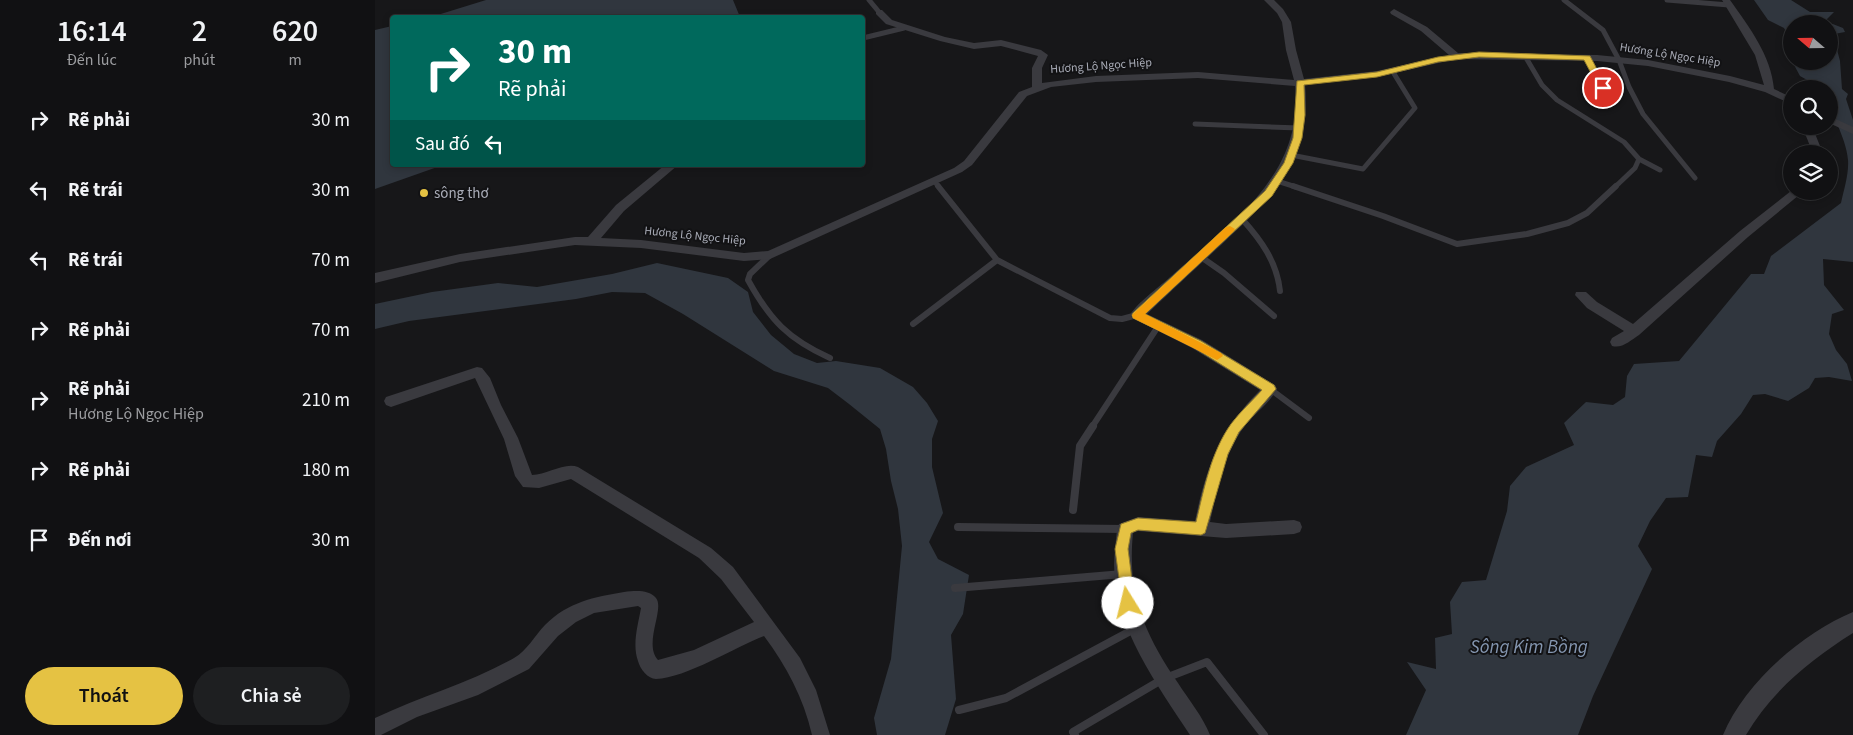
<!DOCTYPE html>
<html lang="vi">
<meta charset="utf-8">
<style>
body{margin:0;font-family:"Source Sans 3",sans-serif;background:#1e1f21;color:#f1f3f6;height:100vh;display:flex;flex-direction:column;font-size:19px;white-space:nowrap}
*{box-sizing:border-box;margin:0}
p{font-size:16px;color:#9c9da0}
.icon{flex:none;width:28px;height:28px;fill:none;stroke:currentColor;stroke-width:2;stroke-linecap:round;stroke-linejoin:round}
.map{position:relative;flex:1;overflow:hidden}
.panel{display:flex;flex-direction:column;background:#111113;width:375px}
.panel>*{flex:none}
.top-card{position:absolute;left:15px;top:15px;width:475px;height:152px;border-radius:5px;box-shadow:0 2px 8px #0003,0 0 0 1px #303133;background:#00695c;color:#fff;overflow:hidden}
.needle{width:32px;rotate:290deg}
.fabs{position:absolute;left:1408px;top:15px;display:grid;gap:10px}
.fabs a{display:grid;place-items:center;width:55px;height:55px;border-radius:50%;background:#111113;box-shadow:0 2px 8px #0003,0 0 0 1px #303133;font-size:25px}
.pin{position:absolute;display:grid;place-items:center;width:42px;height:42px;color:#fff;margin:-21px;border:2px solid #fff;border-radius:50%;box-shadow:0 1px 5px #0007}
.me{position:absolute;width:55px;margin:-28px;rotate:351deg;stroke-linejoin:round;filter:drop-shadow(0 0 4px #0008)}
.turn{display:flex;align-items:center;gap:18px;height:105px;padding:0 25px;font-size:22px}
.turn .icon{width:65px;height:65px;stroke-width:2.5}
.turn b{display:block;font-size:35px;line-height:42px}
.then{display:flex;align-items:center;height:48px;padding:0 25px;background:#0003;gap:10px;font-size:19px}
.eta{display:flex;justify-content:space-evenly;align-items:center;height:85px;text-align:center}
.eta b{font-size:30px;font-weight:600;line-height:35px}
.primary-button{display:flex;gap:10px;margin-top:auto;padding:10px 25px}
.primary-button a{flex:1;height:58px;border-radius:30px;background:#e5c243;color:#111;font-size:20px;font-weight:600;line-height:58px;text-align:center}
.primary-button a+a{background:#1e1f21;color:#f1f3f6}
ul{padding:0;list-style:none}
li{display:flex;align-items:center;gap:15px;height:70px;padding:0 25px}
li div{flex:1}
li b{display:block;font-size:19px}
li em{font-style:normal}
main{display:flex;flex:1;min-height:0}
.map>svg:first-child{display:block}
</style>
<main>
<section class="panel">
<div class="eta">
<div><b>16:14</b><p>Đến lúc</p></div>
<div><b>2</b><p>phút</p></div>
<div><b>620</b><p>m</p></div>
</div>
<ul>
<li><svg class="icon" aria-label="right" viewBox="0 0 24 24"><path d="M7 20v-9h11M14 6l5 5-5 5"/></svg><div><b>Rẽ phải</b></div><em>30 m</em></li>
<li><svg class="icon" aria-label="left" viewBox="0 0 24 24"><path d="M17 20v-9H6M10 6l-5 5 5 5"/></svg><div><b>Rẽ trái</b></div><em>30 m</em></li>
<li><svg class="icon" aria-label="left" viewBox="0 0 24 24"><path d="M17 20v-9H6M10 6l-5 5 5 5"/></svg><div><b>Rẽ trái</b></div><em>70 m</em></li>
<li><svg class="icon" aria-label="right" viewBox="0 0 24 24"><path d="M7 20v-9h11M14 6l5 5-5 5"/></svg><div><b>Rẽ phải</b></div><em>70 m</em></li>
<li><svg class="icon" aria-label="right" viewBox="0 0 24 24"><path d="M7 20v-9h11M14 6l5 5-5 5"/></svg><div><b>Rẽ phải</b><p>Hương Lộ Ngọc Hiệp</p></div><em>210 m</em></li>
<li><svg class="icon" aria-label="right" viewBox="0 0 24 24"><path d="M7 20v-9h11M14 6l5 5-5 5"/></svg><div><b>Rẽ phải</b></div><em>180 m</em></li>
<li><svg class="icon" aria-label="arrive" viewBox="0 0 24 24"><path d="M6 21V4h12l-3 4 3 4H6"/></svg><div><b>Đến nơi</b></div><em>30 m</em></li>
</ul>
<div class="primary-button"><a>Thoát</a><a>Chia sẻ</a></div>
</section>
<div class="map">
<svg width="1478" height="735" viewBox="0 0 1478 735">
<rect width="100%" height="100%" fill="#171719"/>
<path fill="#30363e" d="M111,0h247l7,17h-309z
M1379,0h37l19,12h24l-9,9 18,7 2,4 -16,3v6l6,1 5,19 2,28 6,5 -2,5 7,21v142l-30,-3 1,26 20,25 -12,4 -3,20 7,16 11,14 5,17 -23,-4 -14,1 -6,10 -21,13 -23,-7 -12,1 -12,19 -24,27 -5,16 -16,-2 -8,42 -22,1 -16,23 -12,25 14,23 -59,127 -15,39h-172l20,-45 -19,-28 29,7 -1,-31 17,-4 -2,-32 12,-20 24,-2 21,-69 3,-25 16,-19 48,-22 -10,-22 22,-21 27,3 12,-8 2,-21 7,-12 45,-3 72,-87h13l7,-18 70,-53c3,-14 8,-29 7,-43 -2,-25 -19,-45 -19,-71h-6l-23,-13 -7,-13 36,-2v-37h-38v17l-7,-13 -16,-8z
M17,26l1,139h50l-68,24v-159z
M282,263l71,15 20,14 5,20 18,23 23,19 23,9 19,-2 44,7 33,19 14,16 11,18 -6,18v28l11,46 -14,29 9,17 31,16 -6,39 -12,21 5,64 -11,36h-68l-3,-17 17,-59 11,-113 -4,-37 -7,-28 -5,-32 -6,-20 -31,-25 -21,-16 -54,-17 -91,-57 -38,-21 -33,-1 -36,7 -167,22 -34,8v-25l57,-12 66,-9 39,4 75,-13z"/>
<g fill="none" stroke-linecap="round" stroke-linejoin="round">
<path stroke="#3a3a3f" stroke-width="5" d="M494,0l10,12
M1189,0l39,30 16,30 10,27 14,27 52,64
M1292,0l62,5
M488,38l41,-10
M1150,56l17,29 15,15 67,42 15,17 21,11
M1212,58l16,30
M820,124l104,4
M916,155l72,14 52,-61 -22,-36
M559,181l5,6
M902,181l19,6
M1240,187l20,-19 4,-9"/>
<path stroke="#3a3a3f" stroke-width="6" d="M563,186l59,74 113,58 12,1 15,-4
M918,186l90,30 74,28 70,-10 41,-11 19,-10 29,-27
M867,219c19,21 35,43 38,72
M395,255l-20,19 -2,6c22,40 40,59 82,78
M826,257l23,16 50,43
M538,324l84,-64
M895,389l39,29
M717,427l67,-102"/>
<path stroke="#3a3a3f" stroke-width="8" d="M698,510l7,-64 13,-20
M583,527l167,2
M580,588l168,-14
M584,710l47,-12 130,-70
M700,735l-2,-3 90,-53 44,-17 57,73"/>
<path fill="#3a3a3f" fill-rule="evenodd" d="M889,0h10l9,9 8,13 5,28 8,29 73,-8 72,-16 -28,-24 -30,-17 -1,-2 4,-3 33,18 31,26 139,2 51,5 82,16 34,9 -9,-30 -33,-55h8c19,27 41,55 44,89l17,8v7l-26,-12 -36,-10 -81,-16 -51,-5 -141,-2 -79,18 -72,7c8,76 -35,115 -85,162 -25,23 -49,45 -73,68l55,26 73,45 2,4c-7,14 -23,25 -33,38 -20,27 -27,63 -34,95l16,2 68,-4 6,2 2,5 -2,5 -6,2 -68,4 -88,-7 -5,2c-6,61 11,100 45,150 11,17 25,34 32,52h-20c-35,-54 -83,-117 -75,-185 1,-9 1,-18 4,-26l19,-7 57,4c12,-56 24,-89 65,-131l-68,-42 -60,-30 -2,-3c7,-12 28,-27 39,-37 60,-54 135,-101 126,-192l-97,-8 -102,4 -45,5 -24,9 -55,69 -10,7 -192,87 -26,2 -103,-13 -66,-3 -115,17 -85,21v-10l85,-19 115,-17h13l28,-32 49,-40h13l-54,46 -23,27 40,2 103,13 24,-2 186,-83 10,-7 55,-69 13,-5v-19l6,-12 -37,-10 -27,3 -34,-8 -54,-17 -10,-10v-4h6l10,10 53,17 29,6 27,-3 40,10 7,5 -6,13v15l54,-7 102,-4 96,8 -8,-30 -4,-28 -5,-9z
M1454,116l24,11v7l-24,-11z
M1427,126h10l8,20 -1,8h-10l1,-8z
M1416,191h13l-56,46 -109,98c-8,5 -17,14 -27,11l-2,-4 2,-4 12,-7 -37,-23 -12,-13 1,-3h10l11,10 36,22 107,-93z
M102,367l5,1 8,10 11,27 17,33 14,37c15,0 32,-13 46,-8l133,81 22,19 67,91 16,32 14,45h-18c-9,-38 -25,-68 -48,-99 -29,11 -78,42 -108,43 -8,0 -16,-10 -18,-18 -6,-17 0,-36 3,-53l-3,-2 -44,7 -18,9 -18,14 -29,33 -51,26 -61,22 -36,18h-6v-17c46,-22 95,-35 139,-60 13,-7 21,-23 31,-33 23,-23 49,-28 79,-33 11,-1 24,-3 32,6 9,11 -13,46 2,62l36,-10 60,-28 -33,-43 -22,-21 -128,-79 -32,9 -16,-1 -8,-11 -11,-37 -29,-61 -84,29 -5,-2 -2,-4 2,-4z"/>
<path fill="#3a3a3f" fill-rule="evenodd" d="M1478,612v21c-43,27 -81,58 -107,102h-23c21,-51 79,-102 130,-123z"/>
</g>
<path fill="#e5c243" stroke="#957e2c" d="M1104,52l111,4 17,32 -7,2 -16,-30 -105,-3 -41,5 -61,15 -73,8 1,30 -3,23 -9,25 -21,33 -127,118 56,27 73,44 2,4 -37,43 -11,22 -23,79 -4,2 -63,-5 -7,3 -3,16 7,54 -2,5 -5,2 -5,-2 -8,-59 6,-25 17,-6 58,4c8,-33 15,-70 35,-98 9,-12 21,-23 31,-34l-69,-43 -60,-29 -1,-3 1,-2 132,-122 19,-28 9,-25 4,-57 80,-9 61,-15z"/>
<path fill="#f59e0b" d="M855,226l5,3 -2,3 -88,82 76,39 2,3 -6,4 -84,-42 -1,-3 94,-88z"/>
<circle fill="#e5c243" stroke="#121214" stroke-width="2" cx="49" cy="193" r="5"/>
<g text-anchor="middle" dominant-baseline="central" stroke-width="4" stroke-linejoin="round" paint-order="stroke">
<g font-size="12" fill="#aaadb8" stroke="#121214">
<text transform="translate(1295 55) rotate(9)">Hương Lộ Ngọc Hiệp</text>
<text transform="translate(726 66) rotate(-4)">Hương Lộ Ngọc Hiệp</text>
<text transform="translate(320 236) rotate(6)">Hương Lộ Ngọc Hiệp</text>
</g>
<g font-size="15" fill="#aaadb8" stroke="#121214" text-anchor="start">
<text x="59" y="193">sông thơ</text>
</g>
<g font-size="19" font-style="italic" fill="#8496b0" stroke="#121214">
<text x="1154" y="647">Sông Kim Bồng</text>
</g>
</g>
</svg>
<div class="fabs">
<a><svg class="needle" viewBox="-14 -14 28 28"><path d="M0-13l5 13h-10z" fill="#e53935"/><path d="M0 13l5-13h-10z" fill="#9c9da0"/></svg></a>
<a><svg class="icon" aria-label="search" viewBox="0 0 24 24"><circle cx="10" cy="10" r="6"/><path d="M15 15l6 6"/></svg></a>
<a><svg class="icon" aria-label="layers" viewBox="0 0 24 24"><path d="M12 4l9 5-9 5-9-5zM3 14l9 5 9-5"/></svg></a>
</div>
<div class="pin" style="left:1228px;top:88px;background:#d93025"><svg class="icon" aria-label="arrive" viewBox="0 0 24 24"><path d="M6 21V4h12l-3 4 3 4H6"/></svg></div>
<svg class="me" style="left:753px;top:603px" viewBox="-20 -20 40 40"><circle r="19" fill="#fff"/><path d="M0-13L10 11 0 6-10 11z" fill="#e5c243"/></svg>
<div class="top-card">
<div class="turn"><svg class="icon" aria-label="right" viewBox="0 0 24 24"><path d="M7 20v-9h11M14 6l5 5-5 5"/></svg><div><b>30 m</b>Rẽ phải</div></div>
<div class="then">Sau đó<svg class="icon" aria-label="left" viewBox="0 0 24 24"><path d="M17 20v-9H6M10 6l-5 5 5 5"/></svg></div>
</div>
</div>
</main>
